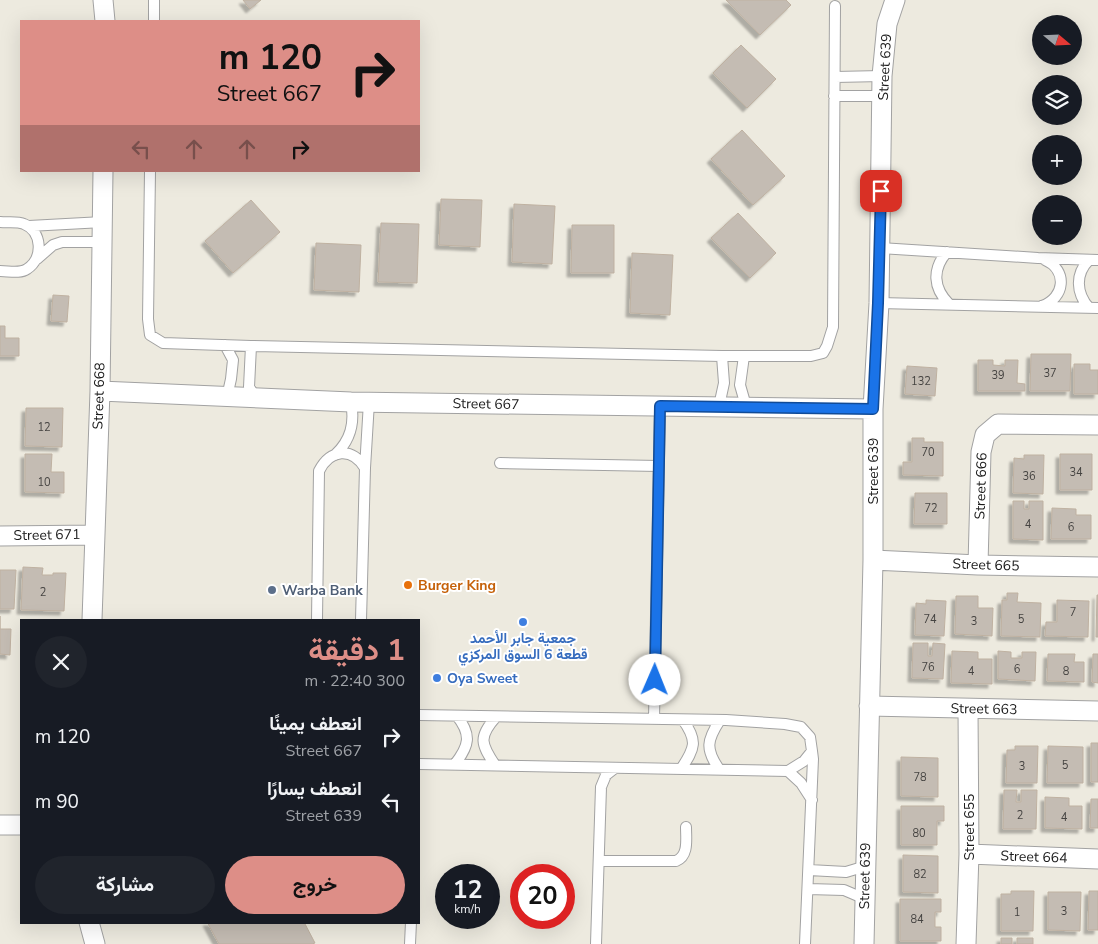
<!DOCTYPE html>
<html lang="ar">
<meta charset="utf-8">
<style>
body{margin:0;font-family:"Nunito Sans",Vazirmatn,sans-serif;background:#20242c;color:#f1f3f6;direction:rtl;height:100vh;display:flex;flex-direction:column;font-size:19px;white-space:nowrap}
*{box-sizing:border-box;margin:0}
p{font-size:16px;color:#9ea1a6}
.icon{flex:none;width:28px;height:28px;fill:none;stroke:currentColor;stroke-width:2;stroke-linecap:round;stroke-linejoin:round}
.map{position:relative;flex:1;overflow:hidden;direction:ltr}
.drawer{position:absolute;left:20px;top:619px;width:400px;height:305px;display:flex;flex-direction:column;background:#171b24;border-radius:0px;box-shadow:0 5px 20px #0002;direction:rtl}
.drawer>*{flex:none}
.guide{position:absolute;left:20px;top:20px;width:400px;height:152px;border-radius:0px;box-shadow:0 5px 20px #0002;direction:rtl;background:#dd8e87;color:#111;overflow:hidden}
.needle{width:32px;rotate:109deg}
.controls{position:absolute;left:1032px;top:15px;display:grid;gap:10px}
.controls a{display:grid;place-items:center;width:50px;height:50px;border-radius:50%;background:#171b24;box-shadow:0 5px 20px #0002;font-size:25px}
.speed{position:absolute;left:435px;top:864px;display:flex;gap:10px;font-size:25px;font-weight:700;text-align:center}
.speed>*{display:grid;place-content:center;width:65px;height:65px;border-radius:50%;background:#171b24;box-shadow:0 5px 20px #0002;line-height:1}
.speed small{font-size:12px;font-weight:400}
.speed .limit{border:8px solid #d22;background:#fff;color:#111}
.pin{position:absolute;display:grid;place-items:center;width:42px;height:42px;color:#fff;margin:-21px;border-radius:10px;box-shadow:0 2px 8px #0006}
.me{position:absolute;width:55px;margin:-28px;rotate:1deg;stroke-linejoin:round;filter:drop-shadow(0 0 4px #0008)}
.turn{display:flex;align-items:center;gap:18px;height:105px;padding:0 15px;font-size:22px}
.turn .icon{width:65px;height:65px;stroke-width:2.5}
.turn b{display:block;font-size:35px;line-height:42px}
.lanes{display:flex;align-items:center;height:48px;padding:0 15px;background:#0003;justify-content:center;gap:25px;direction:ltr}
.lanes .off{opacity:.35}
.round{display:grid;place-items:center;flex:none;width:52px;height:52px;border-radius:26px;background:#20242c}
.summary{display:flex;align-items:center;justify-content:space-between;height:85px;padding:0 15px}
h1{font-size:30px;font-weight:700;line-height:38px;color:#dd8e87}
.button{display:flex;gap:10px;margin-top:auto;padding:10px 15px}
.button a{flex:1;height:58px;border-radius:30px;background:#dd8e87;color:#111;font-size:20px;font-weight:700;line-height:58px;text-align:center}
.button a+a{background:#20242c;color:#f1f3f6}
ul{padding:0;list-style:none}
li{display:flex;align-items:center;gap:15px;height:65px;padding:0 15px}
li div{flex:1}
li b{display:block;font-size:19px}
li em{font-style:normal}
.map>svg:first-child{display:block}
</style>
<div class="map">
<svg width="1098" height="944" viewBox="0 0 1098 944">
<defs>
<filter id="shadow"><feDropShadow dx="-4" dy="4" stdDeviation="1" flood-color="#0004"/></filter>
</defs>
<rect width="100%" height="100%" fill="#edeadf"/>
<path fill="#c4bcb3" stroke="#bfb1a1" filter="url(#shadow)" d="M243,0h18l-11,9z
M726,0h60l5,5 -31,30z
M741,45l35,34 -29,29 -34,-35z
M742,130l43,46 -32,29 -42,-46z
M441,199l41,1 -2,47 -41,-2z
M251,200l29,32 -47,41 -28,-32z
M514,204l41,2 -3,58 -40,-2z
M738,213l38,40 -26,25 -39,-40z
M381,223l38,1 -2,59 -39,-1z
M572,225h42v48h-43z
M316,243l45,2 -2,47 -45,-2z
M632,253l41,2 -3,60 -40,-2z
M53,295l16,1 -2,26 -16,-1z
M0,326h5v12h14v18h-19z
M1031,354h40l-1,37h-40z
M978,360h15v5l12,1v-6h13l-1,23 8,1v7h-47z
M1074,364h16v6h8v24h-24z
M907,366l30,2 -2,28 -30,-2z
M26,408h37l-1,39 -37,-1z
M912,438h12v4h19v34l-40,-1v-13h9z
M25,454h27l-1,18h13v21l-39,-1z
M1060,454h32v36h-32z
M1024,455h20l-1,39 -30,-1 1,-35 10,1z
M915,493h32v31h-33z
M1013,501h11v8h5v-8h14v39l-30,-1z
M1052,508l24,1v6h15v24h-40z
M23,567l20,1 -1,7h11v-2h13l-2,38 -43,-1z
M0,570h16l-2,39h-14z
M1007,593h11l-1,9 24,1 -1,34 -39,-1 1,-36h5z
M1097,595h1v42h-2z
M956,596h22v12h15l-1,28 -37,-2z
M926,600l20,1 -2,35 -29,-1 1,-32 10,1z
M1057,600l32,1 -1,36 -43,-1 1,-14h11z
M0,616v13h11l-1,26 -10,-1z
M913,643h15v13h4l1,-13 12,1 -2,35 -31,-1z
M952,651l26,1v7h14v25l-41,-1z
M998,651l13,1v6h11v-6h14l-1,29 -37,-2z
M1048,654h27l-1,8h10v20l-37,-1z
M1093,654h5v29l-6,-1z
M1091,743h7v39h-7z
M1015,746h23l-1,37h-31l1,-33h8z
M1048,746l35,1v36h-36z
M901,757l37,1v39l-37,-1z
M1004,790h13l-1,12h5v-12h16l-1,39h-33z
M1045,797l24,1v8h13v23l-37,-1z
M1091,799h7v29h-8z
M901,806h43v15h-7v24h-36z
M903,855l35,1v37l-35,-1z
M1011,891h23l-1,40h-32v-37h10z
M1089,891h9v39h-10z
M1048,892h33l-1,39 -32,-1z
M900,899h41v13h-6v15h6v14h-41z
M207,922h97l11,21 -3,1h-93z
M1001,938h11v6h-11z
M1017,938h16v6h-16z"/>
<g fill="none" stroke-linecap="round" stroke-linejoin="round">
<g stroke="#a2a2a2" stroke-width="12">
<path id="service" d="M154,21v-21
M835,77l47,-1
M834,96h48
M150,171l-2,148 2,16 13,8 88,3 471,10h89l12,-3 4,-7 6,-19 2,-321
M0,222c7,1 17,-1 24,2 18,7 20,34 3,45 -7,5 -18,2 -27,2
M29,226l74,-4
M880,248l158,10 60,2
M947,252c-15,17 -14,36 2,52
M37,259l16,-14 9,-3h40
M1089,260c-14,14 -13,33 0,48
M879,303l219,5
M1042,306c23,-8 26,-36 3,-46
M225,345l8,15 -2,19 -4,18
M251,346l-2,41 7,11
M744,356l-4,29 6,21
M719,406l5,-23 -2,-27
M335,455c16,-15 20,-32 16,-53
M500,463l159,3
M365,468l4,-66
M317,620l2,-149c11,-22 33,-24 46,-3l-4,152
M419,715l307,5 59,4 16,3 9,10 2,14 -8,10 -16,10 -369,-7
M654,719l6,-313
M455,764c14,-18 17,-29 2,-48
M495,765c-14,-21 -17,-28 1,-48
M681,769c14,-21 17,-28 2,-49
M719,769c-14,-20 -12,-29 1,-49
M788,771l13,12 11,17
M599,861h77c13,-5 10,-22 10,-34
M809,870l37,2 20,-6
M808,889l36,1 21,9
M410,944l1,-22
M596,944l5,-157 5,-12 9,-7
M805,944l8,-185 -1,-8"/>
</g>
<g stroke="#a2a2a2" stroke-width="21">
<path id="minor" d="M103,0l2,21
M100,391l251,11 522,7
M0,536l94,-1
M873,560l105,5 120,2
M978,565l3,-113 4,-17 13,-11 100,1
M92,620l8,-229 3,-220
M869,706l229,5
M0,825h21
M969,854l129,5
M89,922l6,22
M864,944l9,-384v-151l6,-106 3,-227 5,-52 8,-24
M966,944l3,-90 -1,-145"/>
</g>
<use href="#service" stroke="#fff" stroke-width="10"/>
<use href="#minor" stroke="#fff" stroke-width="19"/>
</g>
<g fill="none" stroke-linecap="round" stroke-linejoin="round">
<g stroke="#114b97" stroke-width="12">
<path id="route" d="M655,680l5,-274 213,3 5,-106 3,-112"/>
</g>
<use href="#route" stroke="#1a73e8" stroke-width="9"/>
</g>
<circle fill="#e8710a" stroke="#fff" stroke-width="2" cx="408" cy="585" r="5"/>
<circle fill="#5c6f8a" stroke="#fff" stroke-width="2" cx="272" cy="590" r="5"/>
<g fill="#3f7fe0" stroke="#fff" stroke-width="2">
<circle cx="523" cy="622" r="5"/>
<circle cx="437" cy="678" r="5"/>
</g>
<g text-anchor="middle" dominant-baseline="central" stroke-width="4" stroke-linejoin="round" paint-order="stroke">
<g font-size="11" fill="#454341">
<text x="1050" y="373">37</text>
<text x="998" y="375">39</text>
<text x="921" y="381">132</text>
<text x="44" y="427">12</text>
<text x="928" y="452">70</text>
<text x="1076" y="472">34</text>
<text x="1029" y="476">36</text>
<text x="44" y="482">10</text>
<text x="931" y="508">72</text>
<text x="1028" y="524">4</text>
<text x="1071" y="527">6</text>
<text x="43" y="592">2</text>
<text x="1073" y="612">7</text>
<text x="930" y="619">74</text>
<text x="1021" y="619">5</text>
<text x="974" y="621">3</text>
<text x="928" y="667">76</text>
<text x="1017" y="669">6</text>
<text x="971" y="671">4</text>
<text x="1066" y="671">8</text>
<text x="1065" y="765">5</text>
<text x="1022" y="766">3</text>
<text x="920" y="777">78</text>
<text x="1020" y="815">2</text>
<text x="1064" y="817">4</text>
<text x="919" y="833">80</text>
<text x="920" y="874">82</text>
<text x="1064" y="911">3</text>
<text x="1017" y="912">1</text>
<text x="917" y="919">84</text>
</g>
<g font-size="14" fill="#1b1b1b" stroke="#fff">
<text transform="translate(885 67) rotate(-87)">Street 639</text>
<text transform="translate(99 396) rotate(-88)">Street 668</text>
<text transform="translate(486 404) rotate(1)">Street 667</text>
<text transform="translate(873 471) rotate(-90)">Street 639</text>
<text transform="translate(981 486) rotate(-88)">Street 666</text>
<text transform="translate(47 535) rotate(-1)">Street 671</text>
<text transform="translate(986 565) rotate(2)">Street 665</text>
<text transform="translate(984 709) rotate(1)">Street 663</text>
<text transform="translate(969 827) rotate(-90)">Street 655</text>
<text transform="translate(1034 857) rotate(2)">Street 664</text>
<text transform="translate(865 876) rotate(-89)">Street 639</text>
</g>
<g font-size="14" font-weight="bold" fill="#c56008" stroke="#fff" text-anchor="start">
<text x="418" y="585">Burger King</text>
</g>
<g font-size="14" font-weight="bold" fill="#4e5e75" stroke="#fff" text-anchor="start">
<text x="282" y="590">Warba Bank</text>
</g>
<g font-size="14" font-weight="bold" fill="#366cbe" stroke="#fff">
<text x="523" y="638">جمعية جابر الأحمد<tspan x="523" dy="16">قطعة 6 السوق المركزي</tspan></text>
<text x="447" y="678" text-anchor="start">Oya Sweet</text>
</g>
</g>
</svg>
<div class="controls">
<a><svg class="needle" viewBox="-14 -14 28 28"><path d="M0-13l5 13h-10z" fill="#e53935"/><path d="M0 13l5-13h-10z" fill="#9ea1a6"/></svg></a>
<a><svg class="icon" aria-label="layers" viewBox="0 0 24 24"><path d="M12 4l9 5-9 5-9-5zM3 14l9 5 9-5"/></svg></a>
<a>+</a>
<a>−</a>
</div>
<div class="speed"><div>12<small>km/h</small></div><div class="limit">20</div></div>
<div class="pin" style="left:881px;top:191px;background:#d93025"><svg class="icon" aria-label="arrive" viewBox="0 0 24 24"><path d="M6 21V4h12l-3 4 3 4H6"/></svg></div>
<svg class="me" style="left:655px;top:680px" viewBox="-20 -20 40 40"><circle r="19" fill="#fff"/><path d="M0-13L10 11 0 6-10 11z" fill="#1a73e8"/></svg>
<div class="guide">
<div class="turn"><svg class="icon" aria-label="right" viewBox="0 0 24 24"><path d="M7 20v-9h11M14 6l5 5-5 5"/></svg><div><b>120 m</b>Street 667</div></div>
<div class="lanes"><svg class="icon off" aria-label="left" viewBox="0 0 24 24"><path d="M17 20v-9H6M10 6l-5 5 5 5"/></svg><svg class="icon off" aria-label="ahead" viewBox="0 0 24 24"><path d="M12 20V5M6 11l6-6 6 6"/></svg><svg class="icon off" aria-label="ahead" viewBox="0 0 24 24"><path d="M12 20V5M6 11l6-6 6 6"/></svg><svg class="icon" aria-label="right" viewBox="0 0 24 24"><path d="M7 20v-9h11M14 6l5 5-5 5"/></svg></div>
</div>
<section class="drawer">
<div class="summary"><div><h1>1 دقيقة</h1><p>300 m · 22:40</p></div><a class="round"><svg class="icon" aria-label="close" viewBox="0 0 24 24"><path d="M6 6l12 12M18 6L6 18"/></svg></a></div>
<ul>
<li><svg class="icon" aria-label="right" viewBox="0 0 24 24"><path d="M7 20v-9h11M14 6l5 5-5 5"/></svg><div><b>انعطف يمينًا</b><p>Street 667</p></div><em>120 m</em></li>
<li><svg class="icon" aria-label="left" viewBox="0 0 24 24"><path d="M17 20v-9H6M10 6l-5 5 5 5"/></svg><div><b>انعطف يسارًا</b><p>Street 639</p></div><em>90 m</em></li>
</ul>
<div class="button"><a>خروج</a><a>مشاركة</a></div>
</section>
</div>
